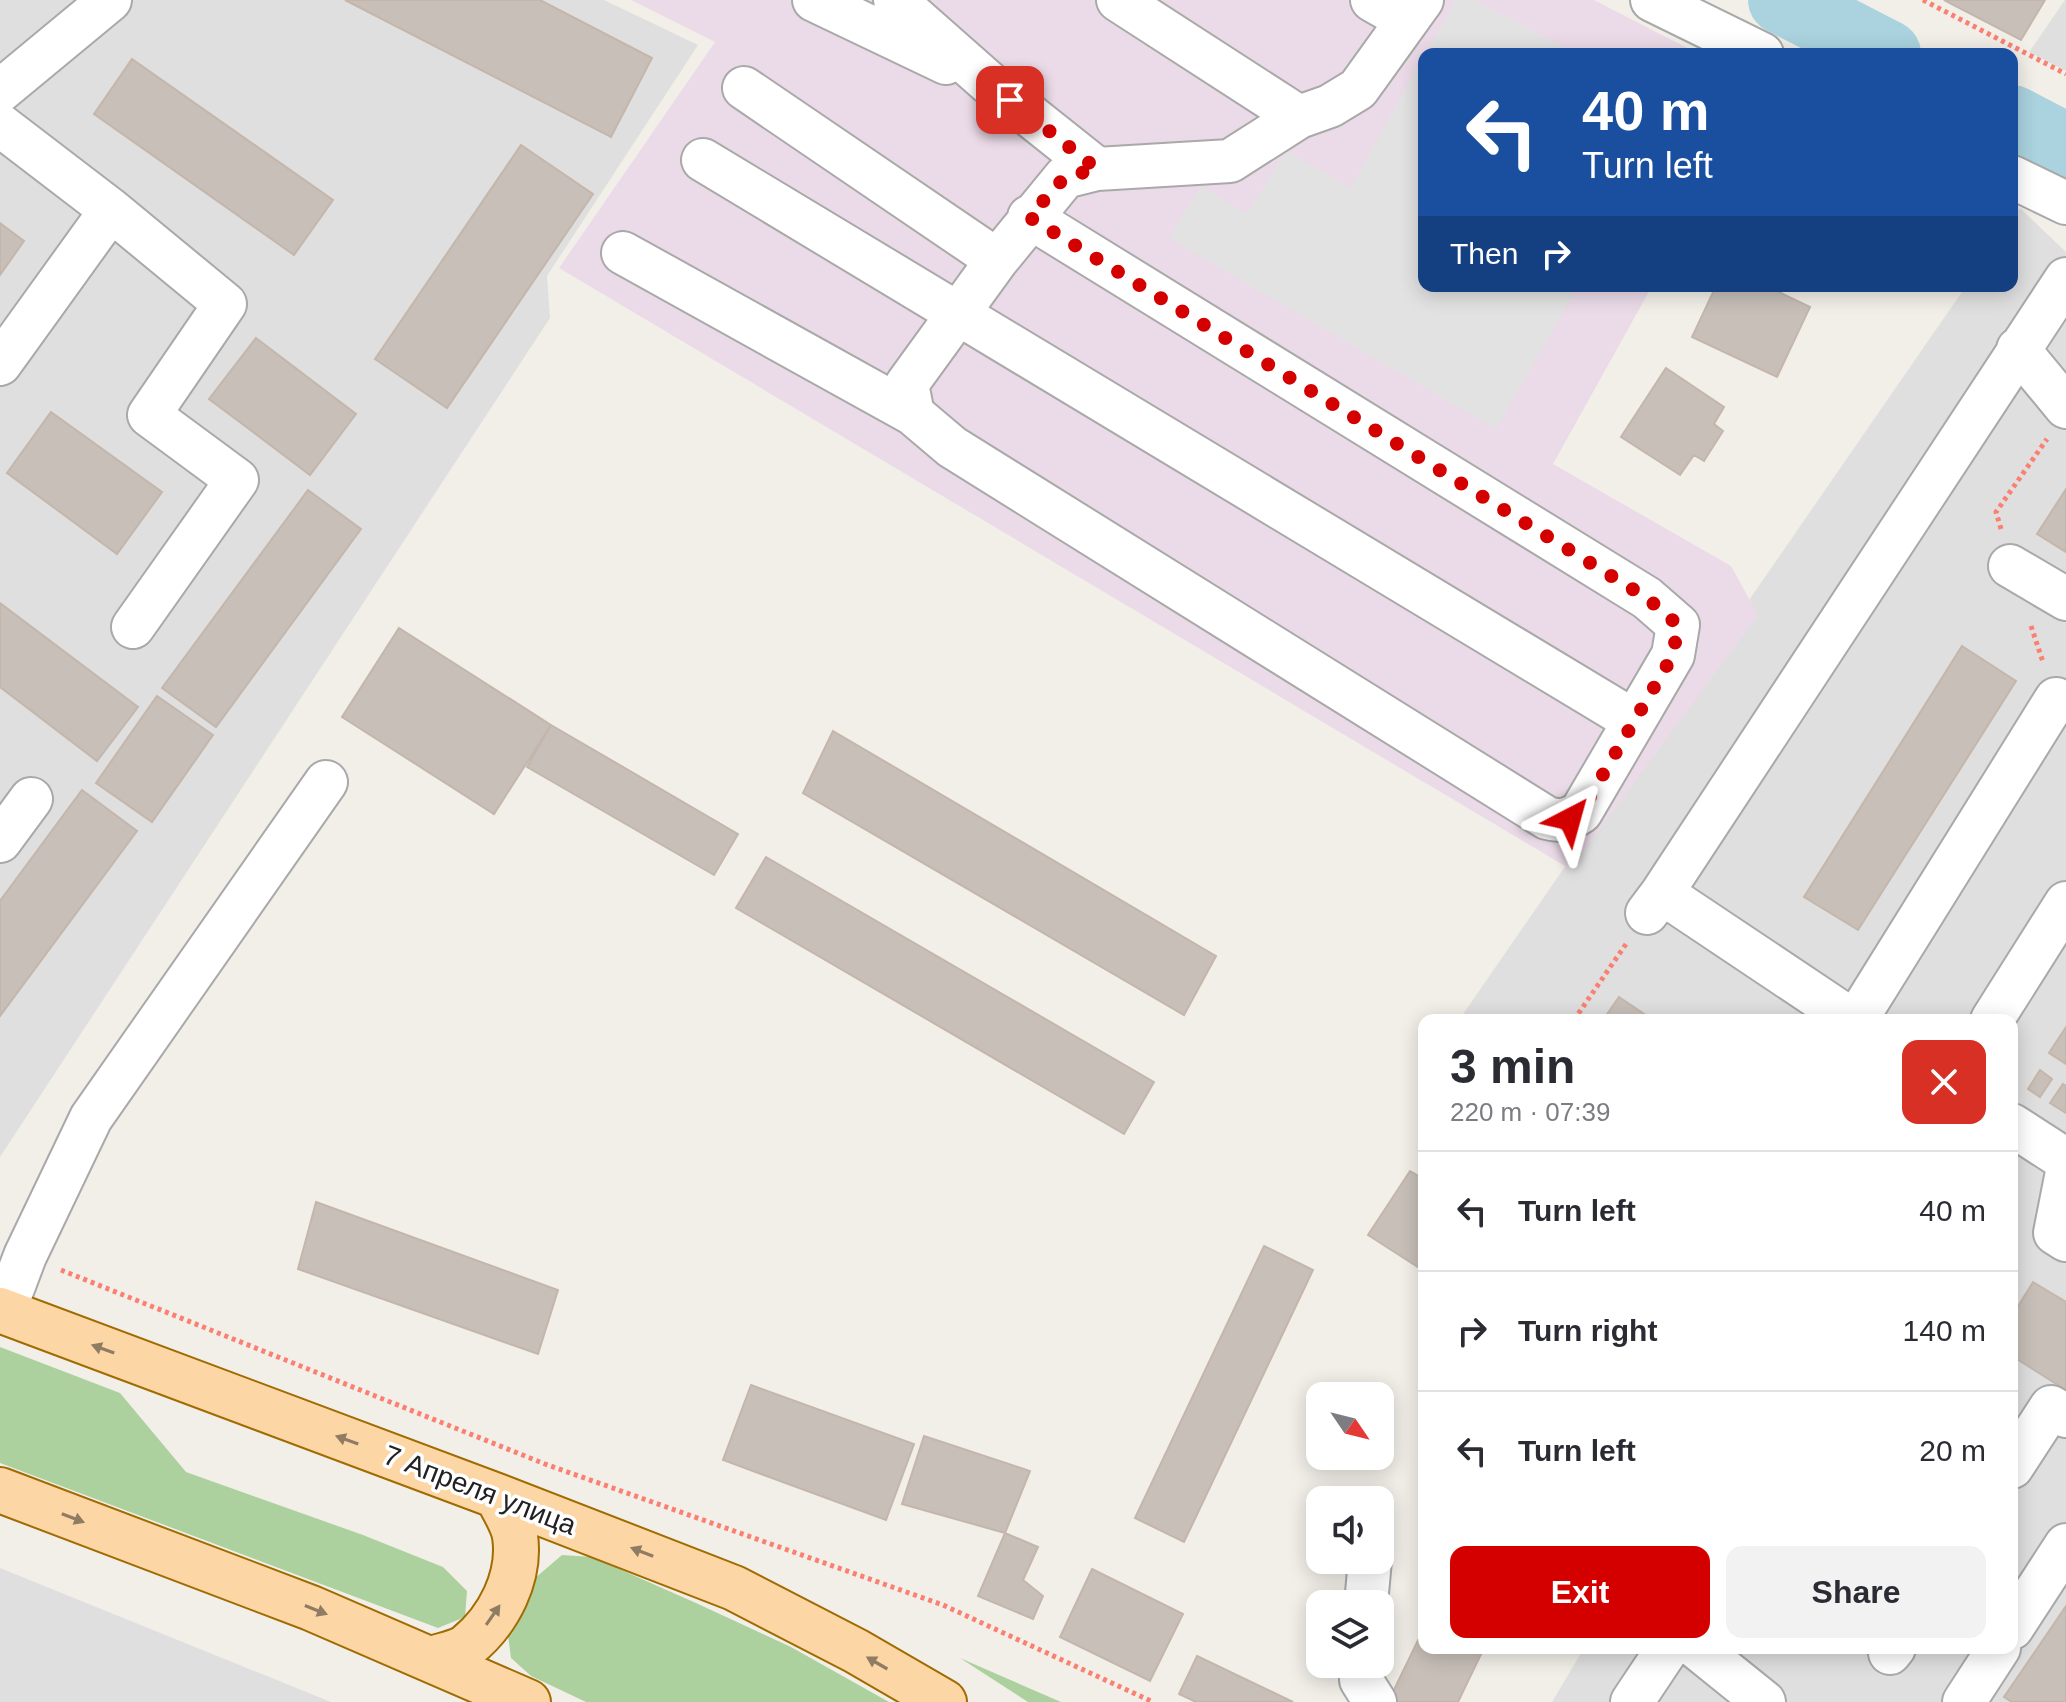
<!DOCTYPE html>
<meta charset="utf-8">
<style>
body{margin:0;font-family:Arial,sans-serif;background:#f2f2f3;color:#2b2b33;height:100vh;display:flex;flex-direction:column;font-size:30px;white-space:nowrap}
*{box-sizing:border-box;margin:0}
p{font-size:26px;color:#7c7c81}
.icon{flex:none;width:44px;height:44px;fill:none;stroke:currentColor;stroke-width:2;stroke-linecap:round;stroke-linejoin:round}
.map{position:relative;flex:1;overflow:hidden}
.panel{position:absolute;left:1418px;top:1014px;width:600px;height:640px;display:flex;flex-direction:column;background:#fff;border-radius:16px;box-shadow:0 4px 20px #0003}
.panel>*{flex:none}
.hud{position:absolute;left:1418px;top:48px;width:600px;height:244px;border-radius:16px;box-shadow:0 4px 20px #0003;background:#1a4fa0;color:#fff;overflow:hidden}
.needle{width:52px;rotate:125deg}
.buttons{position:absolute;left:1306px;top:1382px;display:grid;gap:16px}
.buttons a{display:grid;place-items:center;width:88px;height:88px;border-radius:16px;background:#fff;box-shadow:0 4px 20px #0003;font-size:40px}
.pin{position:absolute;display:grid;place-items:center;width:68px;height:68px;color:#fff;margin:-34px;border-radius:16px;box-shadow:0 4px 12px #0006}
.me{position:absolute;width:88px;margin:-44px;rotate:39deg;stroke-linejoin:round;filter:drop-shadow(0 0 6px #0008)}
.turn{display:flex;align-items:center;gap:28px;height:168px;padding:0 32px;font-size:36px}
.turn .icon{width:104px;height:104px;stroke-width:2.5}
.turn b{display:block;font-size:56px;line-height:68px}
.then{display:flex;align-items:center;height:76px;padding:0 32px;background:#0003;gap:16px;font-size:30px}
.round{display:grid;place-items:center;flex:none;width:84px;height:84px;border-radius:16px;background:#f2f2f3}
.headline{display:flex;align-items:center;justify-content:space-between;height:136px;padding:0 32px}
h1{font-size:48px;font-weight:600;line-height:60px}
.action{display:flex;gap:16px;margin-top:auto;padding:16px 32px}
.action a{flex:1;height:92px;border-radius:16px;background:#d40000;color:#fff;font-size:32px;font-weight:600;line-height:92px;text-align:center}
.action a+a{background:#f2f2f3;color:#2b2b33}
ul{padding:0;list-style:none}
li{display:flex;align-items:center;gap:24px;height:120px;padding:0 32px;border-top:2px solid #e1e1e2}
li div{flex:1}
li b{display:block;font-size:30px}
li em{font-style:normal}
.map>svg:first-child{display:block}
</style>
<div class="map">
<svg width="2066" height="1702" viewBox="0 0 2066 1702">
<rect width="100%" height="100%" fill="#f2efe9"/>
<path fill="#e0dfdf" d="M0,0h604l94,45 -151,231 3,42 -550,839z
M2065,0h1v71l-37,-19z
M2020,208l46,44v1450h-514l32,-54h428v-628h-553l507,-734h46v-67z
M0,1568l331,134h-331z"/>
<path fill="#ebdbe8" d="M631,0h963l105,54h-275v232h228l-99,178 178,102 27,49 -188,254 -1011,-601 156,-226z"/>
<path fill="#add19e" d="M0,1347l120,46 66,79 177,63 80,32 24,24 -2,26 -27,11 -438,-165z
M562,1555l30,2 104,46 95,44 98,55h-303l-55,-26 -20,-18 -5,-38 28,-41z
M960,1658l101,44h-33z"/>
<path fill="#e2e2e2" d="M1456,0h18l103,54h-152z
M1424,56v230h154l-82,143 -327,-191 32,-51 46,26 40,-63 63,39z"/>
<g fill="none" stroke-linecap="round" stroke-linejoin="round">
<path stroke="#aad3df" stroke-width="68" d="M1782,0l105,54
M2012,119l54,28"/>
</g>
<path fill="#c7bfb8" stroke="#c4b6ab" stroke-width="2" d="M345,0h195l112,58 -41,79z
M1944,0h101l-24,40z
M132,59l201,141 -39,55 -200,-141z
M521,145l72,49 -146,214 -72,-49z
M0,223l24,18 -24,34z
M1716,286h50l44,21 -33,70 -85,-40z
M256,338l100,76 -46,61 -101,-76z
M1666,368l58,39 -10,17 9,7 -19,30 -10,-6 -14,20 -59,-38z
M51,412l111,80 -45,62 -110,-81z
M2066,489v63l-29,-18z
M308,490l53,39 -145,198 -54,-39z
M0,603l138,104 -41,54 -97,-74z
M399,628l152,97 -57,89 -152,-97z
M1962,646l54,35 -158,249 -54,-33z
M157,696l56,39 -61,87 -56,-39z
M551,725l187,109 -24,41 -187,-108z
M833,731l383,225 -32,59 -381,-222z
M82,790l55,41 -137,185v-115z
M766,857l388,225 -30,52 -388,-226z
M1619,997l34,23h-50z
M2066,1027v37l-17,-11z
M2040,1070l12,9 -12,18 -12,-8z
M2063,1084l3,2v27l-16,-10z
M1410,1171l14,8v92l-56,-36z
M316,1202l242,88 -20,64 -240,-85z
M1264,1246l49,24 -129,272 -49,-24z
M2033,1282l33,20v88l-54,-34v-40z
M751,1385l163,59 -28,76 -163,-60z
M924,1436l106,35 -25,62 -103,-29z
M1005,1533l33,14 -15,33 20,16 -10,23 -55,-23z
M1092,1569l91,45 -33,67 -90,-44z
M2066,1606v96h-54l-8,-5z
M1424,1628v20h60l-26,54h-70z
M1197,1656l96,46h-97l-17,-8z"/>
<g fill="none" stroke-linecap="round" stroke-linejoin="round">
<g stroke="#a9a9a9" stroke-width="46">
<path id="minor" d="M814,0l132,63
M895,0l94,83 108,86
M1118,0l181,117
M1372,0l35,20
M1652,0l110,54
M744,88l253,172
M0,91l110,-91
M0,125l111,85 114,94 -76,111 88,65 -104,147
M703,160l931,561
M2012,177l54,26
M1029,217l618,381 31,27 -5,30 -92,157c-12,8 -20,10 -34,6l-595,-371 -39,-33 -6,-30 90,-124 68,-83 32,-8 133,-8 69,-44 31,-11 28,-17 64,-89
M623,253l290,161
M2018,349l48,58
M0,364l111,-154
M2010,566l56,33
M0,841l31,-42
M1662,893l404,-614
M1647,913l15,-20 190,127
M1856,1020l200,-321
M1992,1020l74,-117
M2012,1125l54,35
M2066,1177l-11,56 11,7
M4,1312l21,-56 66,-138 235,-336
M2012,1467l39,-60 15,9
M1366,1604l4,-44
M2012,1628l54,-83
M1697,1648l67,54
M1890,1653l4,-5
M1362,1664l-1,16 14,22
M1632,1702l36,-54
M1964,1702l35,-54"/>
</g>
<g stroke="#a06b00" stroke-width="48">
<path id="major" d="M0,1310l497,186 237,92 122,63 88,51
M0,1490l311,118 217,94
M432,1659c10,-4 26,-6 35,-13 32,-26 54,-69 48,-110 -2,-13 -12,-28 -18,-40"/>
</g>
<path stroke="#fa8072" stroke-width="5" stroke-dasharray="4 4" stroke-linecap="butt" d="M1923,0l143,74
M2001,529l-5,-17 51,-73
M2031,626l12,36
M1574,1020l52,-76
M61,1270l484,194 398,141 210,97"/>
<use href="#minor" stroke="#fff" stroke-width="42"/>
<use href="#major" stroke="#fcd6a4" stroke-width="44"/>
</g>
<defs><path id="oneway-solid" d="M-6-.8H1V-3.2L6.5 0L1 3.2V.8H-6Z" transform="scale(2)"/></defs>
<g fill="#8f7c63">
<use href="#oneway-solid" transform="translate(103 1349) rotate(-160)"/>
<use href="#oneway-solid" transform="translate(347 1440) rotate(-160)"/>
<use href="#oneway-solid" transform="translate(73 1518) rotate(21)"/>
<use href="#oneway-solid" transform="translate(642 1552) rotate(-159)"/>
<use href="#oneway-solid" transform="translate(316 1610) rotate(22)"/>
<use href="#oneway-solid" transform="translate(493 1615) rotate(-55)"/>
<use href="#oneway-solid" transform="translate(877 1663) rotate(-150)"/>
</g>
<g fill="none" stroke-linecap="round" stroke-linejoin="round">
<path stroke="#d40000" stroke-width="14" stroke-dasharray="0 25.2" d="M1010,100l87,69 -32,8 -36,40 618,381 31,27 -5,30 -92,157 -11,7"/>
</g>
<g text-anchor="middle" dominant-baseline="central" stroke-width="7" stroke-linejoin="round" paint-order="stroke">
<g font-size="28" fill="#222" stroke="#fff">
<text transform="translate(480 1490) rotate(21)">7 Апреля улица</text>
</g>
</g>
</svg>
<div class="buttons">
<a><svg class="needle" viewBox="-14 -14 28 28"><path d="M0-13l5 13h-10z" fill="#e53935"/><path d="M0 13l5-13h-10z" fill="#7c7c81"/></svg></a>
<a><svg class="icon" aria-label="sound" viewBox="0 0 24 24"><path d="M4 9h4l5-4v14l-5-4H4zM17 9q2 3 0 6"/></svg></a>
<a><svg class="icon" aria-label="layers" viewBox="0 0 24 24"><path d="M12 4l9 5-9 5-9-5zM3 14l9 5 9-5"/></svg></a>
</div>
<div class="pin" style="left:1010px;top:100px;background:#d93025"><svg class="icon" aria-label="arrive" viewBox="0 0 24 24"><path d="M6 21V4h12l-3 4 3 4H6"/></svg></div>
<svg class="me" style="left:1570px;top:819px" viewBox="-20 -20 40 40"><path d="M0-17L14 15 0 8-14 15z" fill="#d40000" stroke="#fff" stroke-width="4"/></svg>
<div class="hud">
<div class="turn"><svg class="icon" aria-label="left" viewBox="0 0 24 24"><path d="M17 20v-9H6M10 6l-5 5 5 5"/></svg><div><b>40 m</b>Turn left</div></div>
<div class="then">Then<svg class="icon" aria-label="right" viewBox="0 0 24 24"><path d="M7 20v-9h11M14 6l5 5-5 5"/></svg></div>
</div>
<section class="panel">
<div class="headline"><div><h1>3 min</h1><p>220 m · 07:39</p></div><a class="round" style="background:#d93025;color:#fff"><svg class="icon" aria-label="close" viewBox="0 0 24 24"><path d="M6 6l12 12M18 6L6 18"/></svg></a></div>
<ul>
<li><svg class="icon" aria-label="left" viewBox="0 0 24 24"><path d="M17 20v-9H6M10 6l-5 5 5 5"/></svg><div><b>Turn left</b></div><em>40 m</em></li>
<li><svg class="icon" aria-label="right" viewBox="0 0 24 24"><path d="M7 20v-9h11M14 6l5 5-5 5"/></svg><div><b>Turn right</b></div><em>140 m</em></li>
<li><svg class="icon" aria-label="left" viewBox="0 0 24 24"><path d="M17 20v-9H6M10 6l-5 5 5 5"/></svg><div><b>Turn left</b></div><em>20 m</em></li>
</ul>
<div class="action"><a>Exit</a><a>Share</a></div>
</section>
</div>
